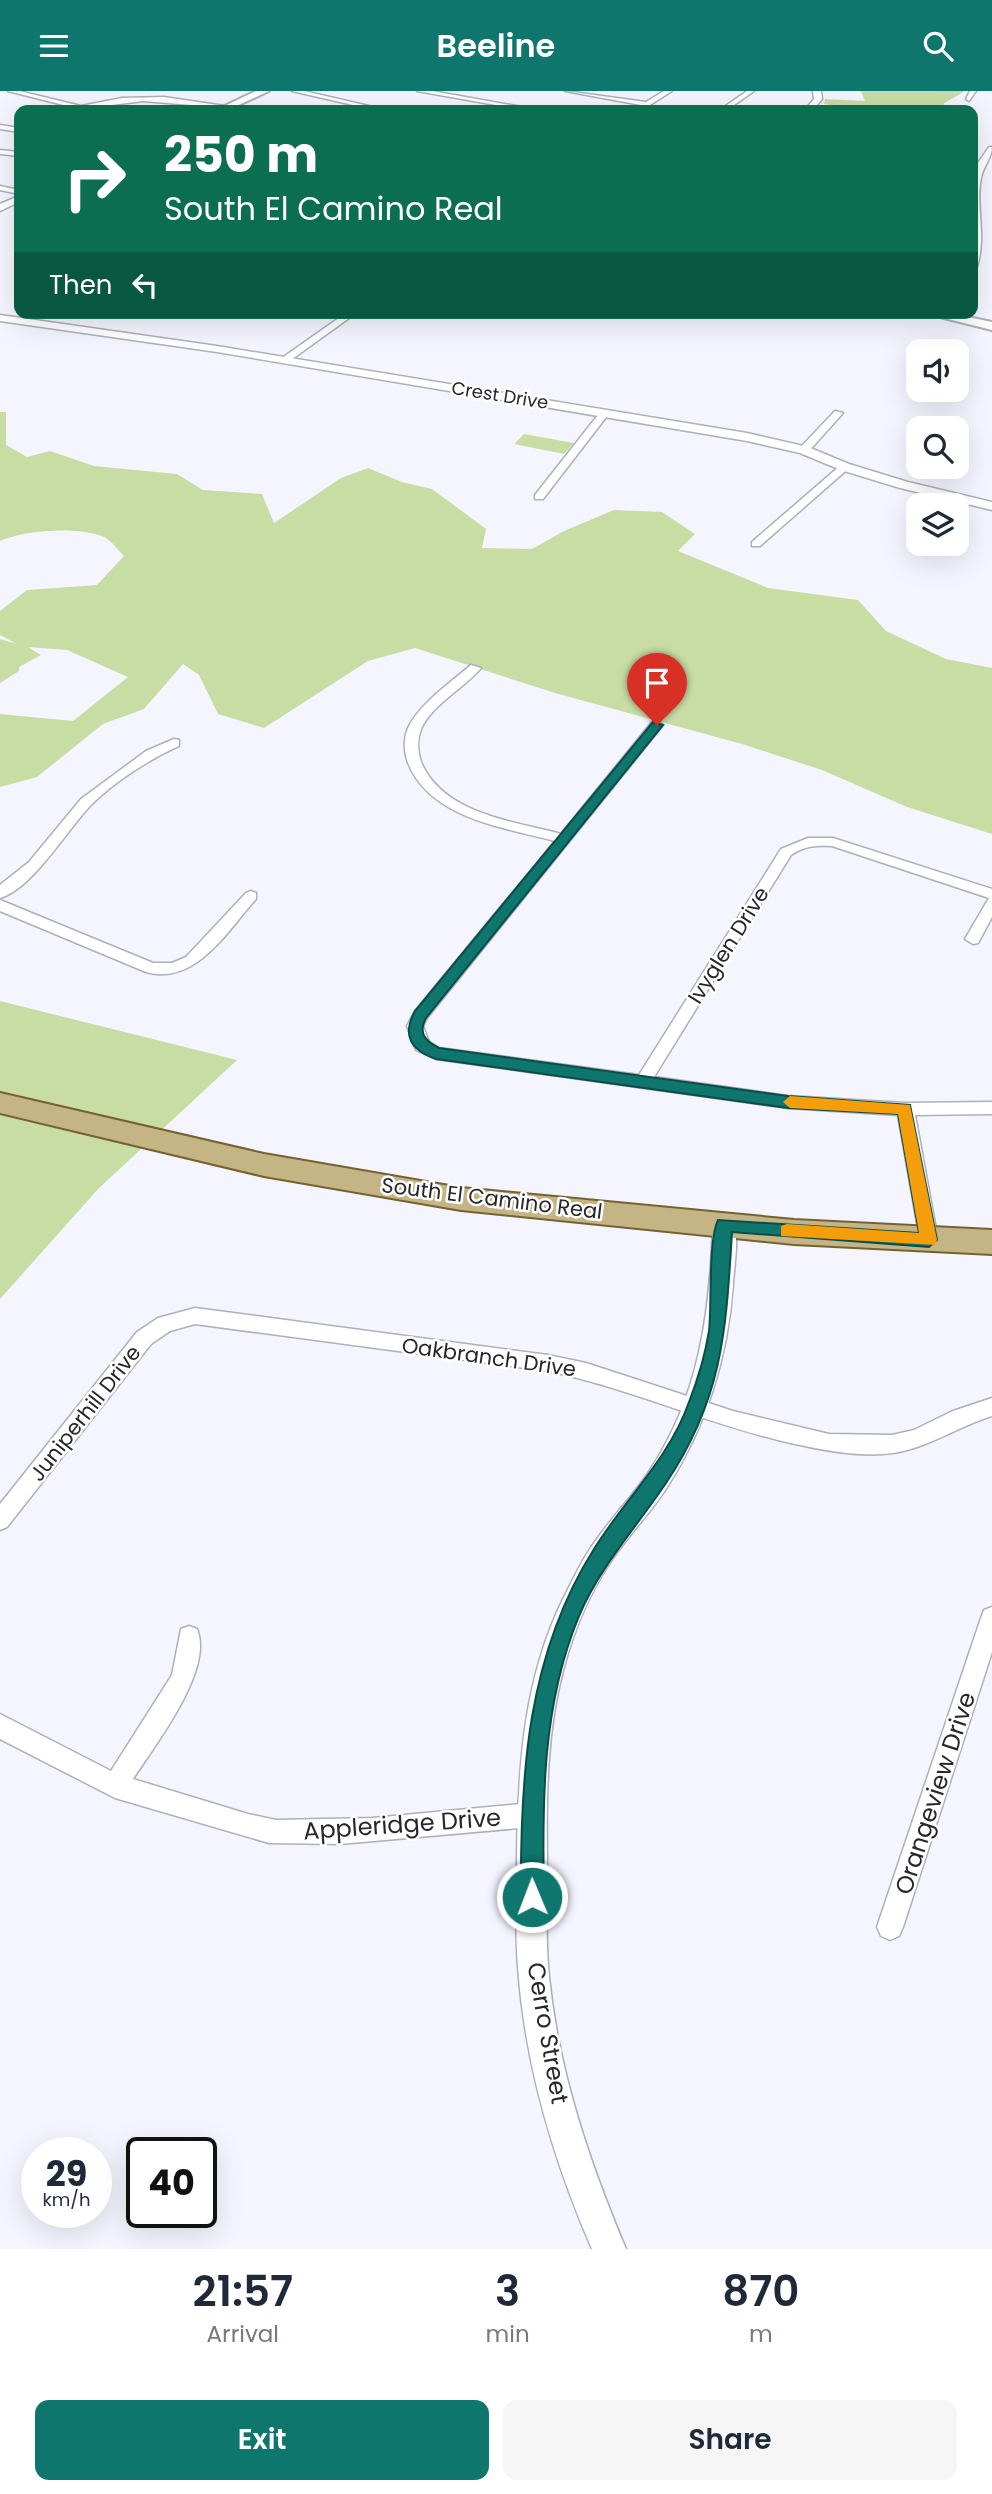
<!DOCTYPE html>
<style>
body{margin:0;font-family:Poppins,sans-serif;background:#f6f6f7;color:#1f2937;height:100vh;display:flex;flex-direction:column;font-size:26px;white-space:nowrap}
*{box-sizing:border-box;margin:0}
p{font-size:23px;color:#747a83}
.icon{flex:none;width:38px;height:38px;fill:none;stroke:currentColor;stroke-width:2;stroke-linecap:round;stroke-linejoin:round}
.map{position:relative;height:2158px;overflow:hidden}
.details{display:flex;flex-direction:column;background:#fff;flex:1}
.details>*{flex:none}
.banner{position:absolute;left:14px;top:14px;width:964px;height:214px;border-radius:14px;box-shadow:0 7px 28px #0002;background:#0b6e4f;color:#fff;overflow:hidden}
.buttons{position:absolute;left:906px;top:248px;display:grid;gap:14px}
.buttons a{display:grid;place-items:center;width:63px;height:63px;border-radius:14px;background:#fff;box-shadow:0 7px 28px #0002;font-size:35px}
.speed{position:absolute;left:21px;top:2046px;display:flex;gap:14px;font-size:35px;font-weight:700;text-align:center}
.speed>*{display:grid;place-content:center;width:91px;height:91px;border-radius:50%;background:#fff;box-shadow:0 7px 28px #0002;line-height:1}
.speed small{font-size:18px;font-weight:400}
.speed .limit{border:4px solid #111;border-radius:10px;background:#fff;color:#111}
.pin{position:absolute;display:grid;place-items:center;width:60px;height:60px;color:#fff;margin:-72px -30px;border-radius:50% 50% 50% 0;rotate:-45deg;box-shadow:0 0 7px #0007}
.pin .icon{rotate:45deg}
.me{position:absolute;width:77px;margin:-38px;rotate:359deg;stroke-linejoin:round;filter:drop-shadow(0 0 5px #0008)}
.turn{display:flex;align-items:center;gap:24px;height:147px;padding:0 35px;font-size:32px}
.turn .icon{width:91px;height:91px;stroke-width:2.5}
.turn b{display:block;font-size:49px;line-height:60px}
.then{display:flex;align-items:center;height:66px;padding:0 35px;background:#0003;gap:14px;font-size:26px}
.eta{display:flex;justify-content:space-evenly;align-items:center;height:119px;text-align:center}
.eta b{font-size:42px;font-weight:600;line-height:49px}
.button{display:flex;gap:14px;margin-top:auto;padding:14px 35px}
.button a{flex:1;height:80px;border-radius:14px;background:#0f766e;color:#fff;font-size:28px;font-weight:600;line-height:80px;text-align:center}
.button a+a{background:#f6f6f7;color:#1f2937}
header{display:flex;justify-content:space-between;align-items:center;height:91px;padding:0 35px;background:#0f766e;color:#fff;font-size:32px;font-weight:600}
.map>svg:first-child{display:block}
</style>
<header><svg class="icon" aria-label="menu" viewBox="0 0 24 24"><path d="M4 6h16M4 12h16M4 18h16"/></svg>Beeline<svg class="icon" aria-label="search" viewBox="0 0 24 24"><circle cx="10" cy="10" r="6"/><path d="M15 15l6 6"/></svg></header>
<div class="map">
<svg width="992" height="2158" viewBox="0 0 992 2158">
<rect width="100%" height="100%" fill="#f4f5ff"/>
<path fill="#c7dda4" d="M861,0h104l-22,13 10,6h-92l-37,-6 1,-5 40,2z
M0,321h6v33l21,12 23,-6 44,15 83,8 26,16 59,4 12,29 67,-45 27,-10 34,14 30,7 54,40 -4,19 50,1 32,-18 50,-21 48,2 33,22 -17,17 90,37 90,12 28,31 60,28 46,9v166l-85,-27 -85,-37 -80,-26 -187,-51 -140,-45 -47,13 -104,67 -46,-14 -19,-39 -16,-11 -39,45 -41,15 -66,53 -37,10v-73l73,7 55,-44 -61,-27 -39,-3 13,8 -22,12v4l-19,12v-44l17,5 -17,-9v-24l27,-21 70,-5 27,-29c-6,-6 -13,-16 -20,-19 -25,-11 -80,-7 -104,4z
M524,343l50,9 -10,11 -50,-10z
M0,910l237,59 -138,128 -99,111z"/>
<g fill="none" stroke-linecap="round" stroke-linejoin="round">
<g stroke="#adb0bb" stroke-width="3">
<path id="minor" d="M8,0h11l62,15 41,-8 42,-1 88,13 -109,-9 -54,7 4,2h-10z
M292,0h12l82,19h-11z
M417,0h15l106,19h-14z
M565,0l81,11 18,-11h8l-30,19 -6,-1 5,-4z
M747,0h7l-27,19h-7z
M970,0h6l-7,10 -3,-2z
M989,56h3c0,11 -9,19 -11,31 -6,30 6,55 -4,89l-4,3v-94l5,-13z
M0,59l19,2v4l-19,-2z
M0,95l19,4v4l-19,-4z
M346,222h10l-68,49h-6v-4z
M602,319l8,2 -67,87h-8v-4z
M835,320l8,2 -35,39h-8v-4z
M841,374l9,2 -90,79h-8v-4z
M471,574l10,3c-17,20 -45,34 -58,57 -6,11 -6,25 -2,37 22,52 92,59 140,72l91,-112 5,-1 6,4 -236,293 -4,8 6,16 10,6 200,27 142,-226 27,-11h25l159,51v28l-14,26 -5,1 -8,-5 24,-41 -157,-52c-16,-1 -28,0 -41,9l-137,222 134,19 117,7 87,-1v12l-77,1 23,125 -3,5h-12l-3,-5 -22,-125 -110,-7 -352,-49 -20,-9 -9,-24 8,-15 140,-170c-52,-14 -124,-22 -147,-78 -4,-12 -5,-25 1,-37 13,-24 41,-43 62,-61z
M174,648l5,1v6c-29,13 -67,37 -89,60 -23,24 -58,83 -90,92v-13l29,-23 52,-63 65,-48z
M251,800l5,2v6c-29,32 -60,87 -110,73l-146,-61v-11l153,63h19l14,-6 60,-64z
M195,1217l353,47 38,8 147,48 96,23 63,1 22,-5 39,-19 39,-13v18c-33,10 -64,32 -99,37 -37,5 -75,-4 -111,-12 -79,-19 -154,-53 -234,-70l-353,-47 -25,7 -19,13 -144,183 -7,3v-26l137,-172 21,-14z
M992,1516v45l-89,275 -4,9 -9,4 -9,-4 -4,-9 104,-309 3,-8z
M189,1535l8,3c17,41 -42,116 -64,150l115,35 28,6 96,-2 159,-15 8,4 4,8 -4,8 -8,4 -191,17 -71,-1 -154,-45 -115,-59v-25l111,57 61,-96 9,-46z"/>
</g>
<g stroke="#adb0bb" stroke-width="3">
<path id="tertiary" d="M813,0h8l1,8 -9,11h-8l9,-11z
M0,34l19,3v4l-19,-3z
M19,105v6l-19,9v-7z
M0,224l217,31 530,87 61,14 41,17 59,18 84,20v8l-92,-22 -59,-18 -41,-17 -53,-12 -530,-89 -217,-31z
M724,1125l8,3c8,16 2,46 1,65 -5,73 -27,143 -67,205 -16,24 -36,45 -53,69 -22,32 -39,72 -49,109 -17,62 -18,126 -17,190 0,40 -2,80 2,120 10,96 40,184 77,272h-34c-39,-90 -67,-184 -74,-282 -3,-36 -1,-73 -1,-109 1,-89 6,-177 46,-259 10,-19 19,-40 32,-57 16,-24 37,-45 53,-69 51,-75 62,-159 65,-248l3,-6z"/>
</g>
<g stroke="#adb0bb" stroke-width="4">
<path id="secondary" d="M256,0h13l-41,19h-12z
M924,222h25l43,9v8z"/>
</g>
<g stroke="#756230" stroke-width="4">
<path id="primary" d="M0,1002l264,61 197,34 333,32 198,10v24l-198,-10 -333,-34 -197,-34 -264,-63z"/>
</g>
<use href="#minor" fill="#fff" fill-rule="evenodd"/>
<use href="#tertiary" fill="#fff" fill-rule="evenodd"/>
<use href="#secondary" fill="#fff" fill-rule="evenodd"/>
<use href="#primary" fill="#c5b585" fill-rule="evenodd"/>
</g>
<path fill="#0f766e" stroke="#0a4d48" stroke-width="2" d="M653,631l10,3 -237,293c-8,15 -1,23 13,30l349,48 122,9 27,135 -8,7 -197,-15c-6,98 -9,166 -66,251 -30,45 -66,83 -87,133 -37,88 -37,186 -35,281l-4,8 -8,3 -8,-3 -3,-8c-1,-122 6,-242 73,-348 31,-50 75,-90 95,-147 9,-23 16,-46 20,-71 3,-27 -1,-90 9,-111l201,13 -21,-119 -110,-6 -352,-49c-26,-9 -34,-24 -21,-48z"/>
<path fill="#f59e0b" d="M790,1005l120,9 27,135 -2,5 -154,-9v-10l6,-2 132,9 -21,-119 -108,-6 -7,-6z"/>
<g text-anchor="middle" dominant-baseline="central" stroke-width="5" stroke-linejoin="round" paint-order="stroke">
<g font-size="18" fill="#26262b" stroke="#fff">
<text transform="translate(500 304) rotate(9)">Crest Drive</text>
</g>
<g font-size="21" fill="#26262b" stroke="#fff">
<text transform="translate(728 854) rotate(-58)">Ivyglen Drive</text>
<text transform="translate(492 1107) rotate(7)">South El Camino Real</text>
<text transform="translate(489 1266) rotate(8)">Oakbranch Drive</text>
<text transform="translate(85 1322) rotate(-52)">Juniperhill Drive</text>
</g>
<g font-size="24" fill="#26262b" stroke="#fff">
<text transform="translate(935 1702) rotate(-72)">Orangeview Drive</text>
<text transform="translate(402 1733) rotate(-4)">Appleridge Drive</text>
<text transform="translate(548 1942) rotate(80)">Cerro Street</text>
</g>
</g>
</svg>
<div class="buttons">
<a><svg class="icon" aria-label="sound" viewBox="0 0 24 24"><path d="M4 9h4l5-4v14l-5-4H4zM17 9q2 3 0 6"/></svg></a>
<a><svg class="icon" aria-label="search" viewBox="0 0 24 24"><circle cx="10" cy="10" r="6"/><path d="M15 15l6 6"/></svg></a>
<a><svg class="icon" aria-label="layers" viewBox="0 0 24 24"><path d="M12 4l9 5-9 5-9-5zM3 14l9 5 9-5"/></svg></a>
</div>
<div class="speed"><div>29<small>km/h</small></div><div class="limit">40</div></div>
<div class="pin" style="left:657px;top:634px;background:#d93025"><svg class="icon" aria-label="arrive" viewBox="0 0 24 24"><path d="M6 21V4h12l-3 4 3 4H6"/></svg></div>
<svg class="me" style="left:532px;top:1806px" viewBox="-20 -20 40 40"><circle r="17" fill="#0f766e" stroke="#fff" stroke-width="3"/><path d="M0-11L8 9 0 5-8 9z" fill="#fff"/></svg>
<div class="banner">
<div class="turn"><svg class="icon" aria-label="right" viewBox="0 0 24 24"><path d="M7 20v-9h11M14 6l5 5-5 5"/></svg><div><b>250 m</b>South El Camino Real</div></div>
<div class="then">Then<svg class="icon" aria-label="left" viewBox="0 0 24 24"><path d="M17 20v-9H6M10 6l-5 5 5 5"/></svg></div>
</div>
</div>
<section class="details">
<div class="eta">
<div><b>21:57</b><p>Arrival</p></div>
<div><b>3</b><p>min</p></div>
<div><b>870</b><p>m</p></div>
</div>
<div class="button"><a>Exit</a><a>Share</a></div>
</section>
